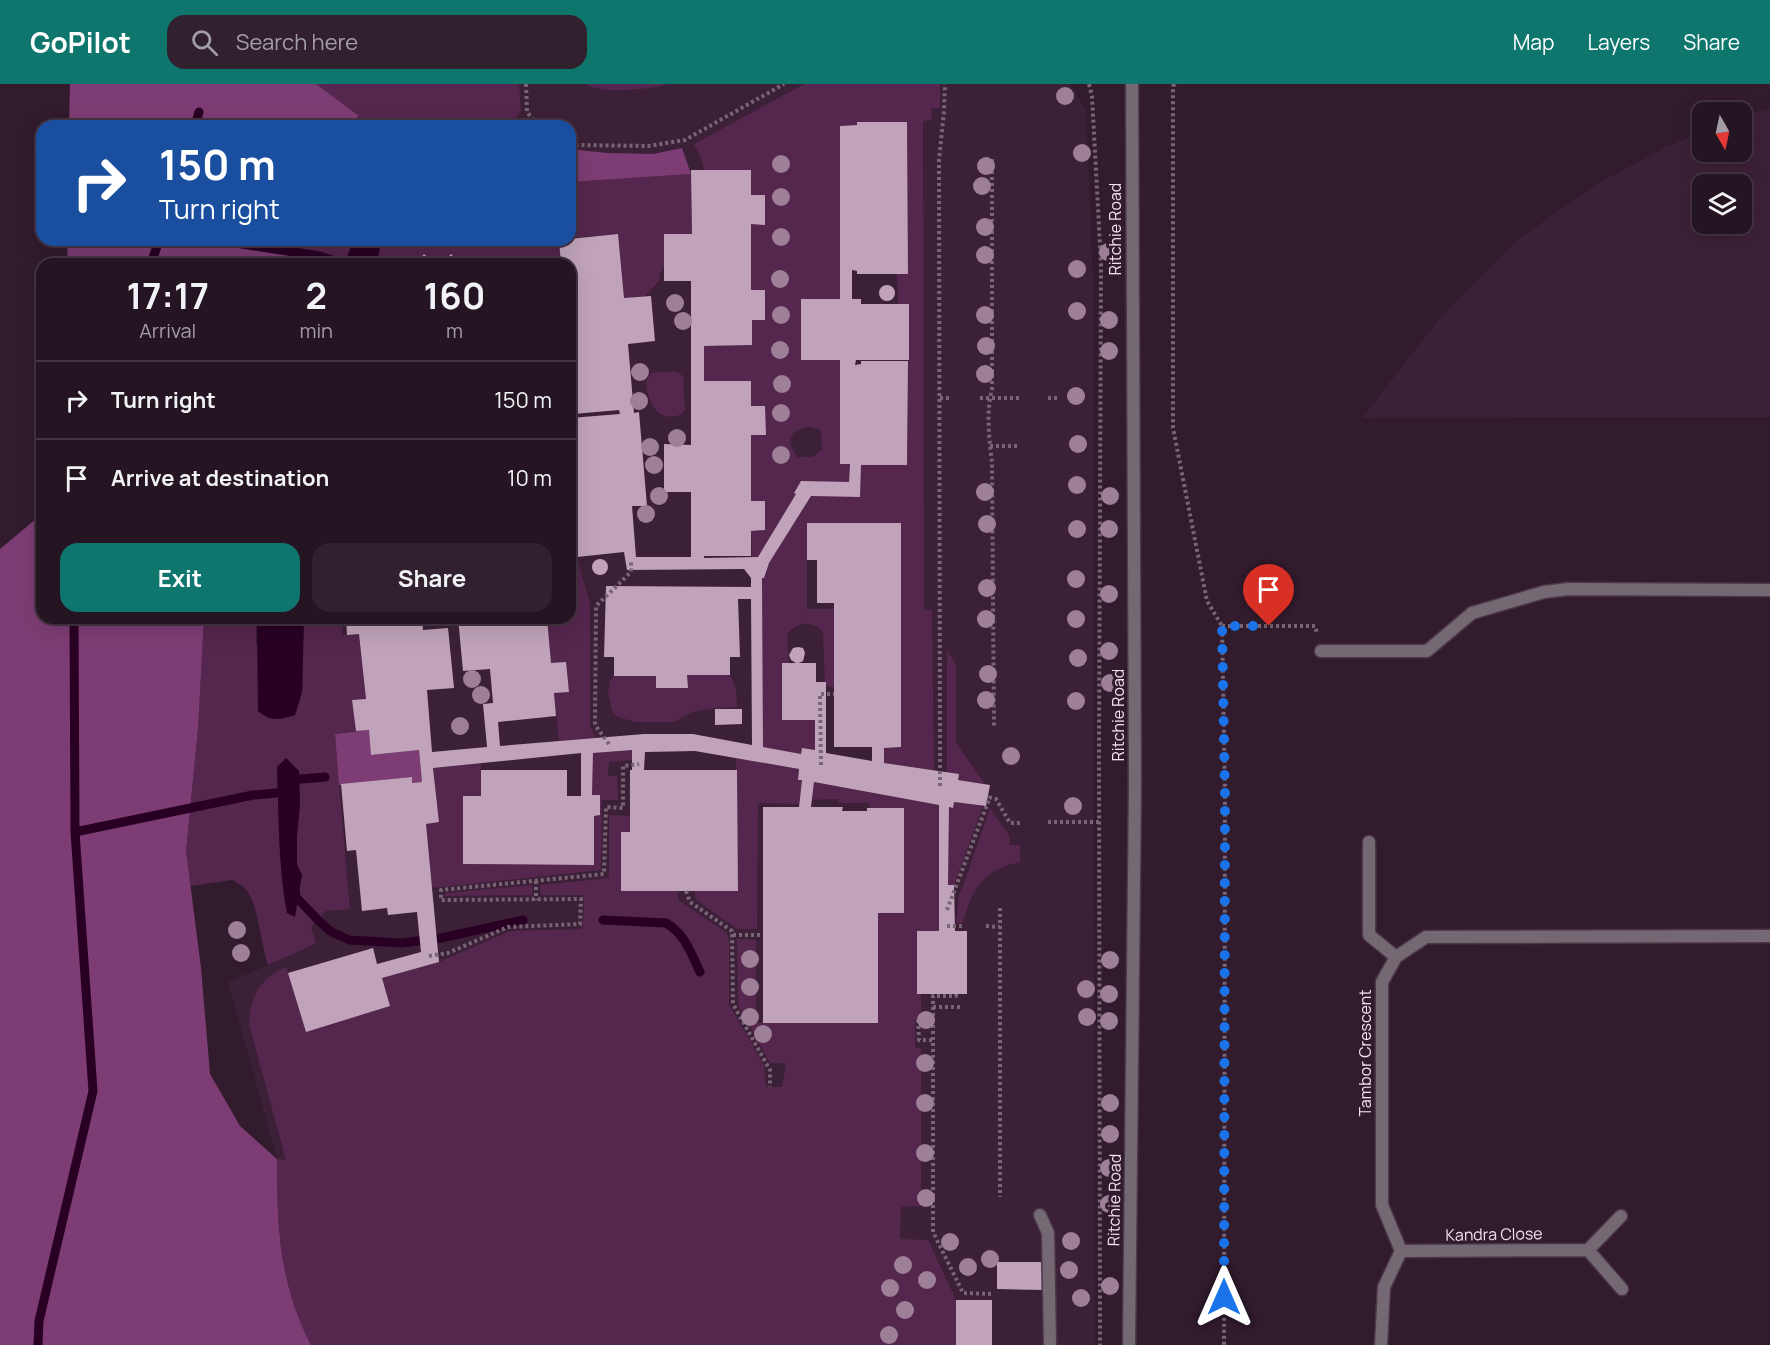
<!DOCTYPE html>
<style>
body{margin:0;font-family:Manrope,sans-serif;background:#31212f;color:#f1f3f6;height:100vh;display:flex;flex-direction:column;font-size:22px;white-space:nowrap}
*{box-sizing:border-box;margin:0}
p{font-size:20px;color:#a39ea5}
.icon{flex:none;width:33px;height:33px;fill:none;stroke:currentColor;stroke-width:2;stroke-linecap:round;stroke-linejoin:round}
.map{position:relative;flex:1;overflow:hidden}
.drawer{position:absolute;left:36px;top:174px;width:540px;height:366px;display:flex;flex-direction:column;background:#251422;border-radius:18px;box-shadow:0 6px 24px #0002,0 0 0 2px #423340}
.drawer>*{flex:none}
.banner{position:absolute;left:36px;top:36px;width:540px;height:126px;border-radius:18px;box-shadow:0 6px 24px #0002,0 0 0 2px #423340;background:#1a4fa0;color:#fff;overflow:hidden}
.needle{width:39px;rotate:171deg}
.buttons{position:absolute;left:1692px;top:18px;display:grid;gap:12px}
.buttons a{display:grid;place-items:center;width:60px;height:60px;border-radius:12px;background:#251422;box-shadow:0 6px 24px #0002,0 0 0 2px #423340;font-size:30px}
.pin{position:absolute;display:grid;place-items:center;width:51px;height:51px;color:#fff;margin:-62px -26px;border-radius:50% 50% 50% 0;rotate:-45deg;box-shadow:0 0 6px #0007}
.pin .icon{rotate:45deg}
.me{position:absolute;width:66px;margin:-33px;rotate:0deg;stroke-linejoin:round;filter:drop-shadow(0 0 4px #0008)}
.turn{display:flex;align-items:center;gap:21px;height:126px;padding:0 24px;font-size:27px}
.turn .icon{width:78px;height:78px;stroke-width:2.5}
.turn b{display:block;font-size:42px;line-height:51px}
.eta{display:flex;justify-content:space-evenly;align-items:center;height:102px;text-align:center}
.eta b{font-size:36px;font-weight:700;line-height:42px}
.button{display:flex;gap:12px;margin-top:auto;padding:12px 24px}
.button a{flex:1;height:69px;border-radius:18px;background:#0f766e;color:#fff;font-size:24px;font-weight:700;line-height:69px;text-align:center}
.button a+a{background:#31212f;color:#f1f3f6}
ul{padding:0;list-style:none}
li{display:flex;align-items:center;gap:18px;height:78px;padding:0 24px;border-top:2px solid #423340}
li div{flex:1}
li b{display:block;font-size:22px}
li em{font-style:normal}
header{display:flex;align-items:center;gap:36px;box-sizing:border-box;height:84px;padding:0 30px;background:#0f766e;color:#fff}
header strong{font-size:28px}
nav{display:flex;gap:33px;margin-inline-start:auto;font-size:21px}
.search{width:420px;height:54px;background:#31212f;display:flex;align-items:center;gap:15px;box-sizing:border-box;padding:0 21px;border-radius:18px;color:#a39ea5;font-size:22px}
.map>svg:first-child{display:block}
</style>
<header>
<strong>GoPilot</strong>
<div class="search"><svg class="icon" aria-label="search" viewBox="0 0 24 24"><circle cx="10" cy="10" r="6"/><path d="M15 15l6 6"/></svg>Search here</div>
<nav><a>Map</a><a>Layers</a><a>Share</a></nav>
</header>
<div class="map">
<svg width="1770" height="1261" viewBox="0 0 1770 1261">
<rect width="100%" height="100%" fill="#311b2d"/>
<path fill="#3c2037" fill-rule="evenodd" d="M452,0h618l16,26 7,170 2,1065h-784l-34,-135v-51l-49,-177 88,-37 -5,-18 15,-16 24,-3 -16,-183 9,-107h227v-354h-166l19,-14 147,-10v-114h-87z
M1770,24v309l-408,1 74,-95 80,-82 79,-56 73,-39 34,-14v20h40v-36zM1702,100h40v40h-40z"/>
<path fill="#55264e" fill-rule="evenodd" d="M316,0h203l2,27 -12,15h-153l2,-11z
M587,0h81c-15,5 -68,11 -81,0z
M804,0h136v24h-9l1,12 -9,1 1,489h8l2,160 -50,-7v-15l17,-1v-224l-94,1v85h27v78l-9,-1 -2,-53c-9,-13 -27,-12 -36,2l2,28h-7v57h33v30l-12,-2 -2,6 -38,-7 -1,-169h2l5,-15 42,-67 49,1 1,-32 46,-1 2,-159 -11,-1 -1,-30h11l-1,-152h-50v3l-17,1v173h-39v60l39,1v104h10l-1,18h-48l-7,10 2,2 -38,63h-6l-1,-26 14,-1v-29h-14v-66h14v-29h-14l-1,-25h-46v-35l48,-1v-25h13v-30h-14v-66h14v-29h-14v-25h-47l-2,-10 -8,-16zM809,343l10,2 2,5 1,16 -10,7h-15c-12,-17 -8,-27 12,-30z
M691,90l1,60 -31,37 -2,3 1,6 -15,16 -21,2 -6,-64 -48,4v-56z
M294,156h60l-10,24h-55z
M381,156h178l2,24h-100l-10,-10 -10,10h-6l-11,-10 -9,10h-38z
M656,288h21l6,4 2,33 -3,5c-24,10 -34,-10 -36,-32l5,-9z
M570,383l7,90 13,47v122l6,12 -37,3 -5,-48 14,-1 -17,-29 -4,-45h23z
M204,534h53l-1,22 11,78 14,1 14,-4 7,-23 2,-74h39l-1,17 17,-1 7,65 -14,2 4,30 -21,3 15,175 -24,2 -15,16 5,17 -48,21c-8,-23 -8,-52 -20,-73 -3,-5 -10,-8 -15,-12l-43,6 -4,-35 12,-122zM277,683l20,70v27l-10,49c-9,-48 -8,-97 -10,-146z
M947,566l9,15v78l29,41 -27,-4 1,-6 -12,-2z
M687,591h43l6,13 1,19 -22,1 -23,4 -18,10h-39l-17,-5 -5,-3 -5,-21 2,-12 4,-5h42l1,12h30z
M632,666v10l-23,2 -1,14h9l1,24h-16l-1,70 -169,18 -6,-64 13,-2 -6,-54 48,-5v33l-18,1v67l131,1v-49l6,-1v-19l-8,-1 1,-42z
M736,674l63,11 -1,10 4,1 -3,24 -41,-1 -1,126h-20l-41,-29 -2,-9 44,-1z
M814,698l125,23v126l-22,1v61l4,1v26h-6v28h6v158l-20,1 -1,32 28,1 28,60v45h-645c-32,-62 -34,-118 -34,-186l9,1 -37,-136c2,-30 11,-45 37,-57l20,64 84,-25 -8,-28 57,-16 71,-31 72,-2 2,-20 -1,-14h-42l-1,-10 69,-7v-63l21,1v16h-9l1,59h56v9l49,33 2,7v64l35,61 2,22h16l4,-24h-16l-32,-58 -1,-66 19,1v83h122v-110l-9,-110h-31v-4l-27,1z
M954,718l29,4 -29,79h-6l1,-78 4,1z
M990,724l19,27 1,10h10v17c-35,7 -49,27 -57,61h-7l3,-30 2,-1z
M532,801l1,10 -88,1v-3z"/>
<path fill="#7d3d74" d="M70,0h246l42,31 -2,11h-287z
M682,64l9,26 -121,8v-33l37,4 46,1z
M68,156h226l-5,24h-222z
M42,430v104h162l-6,111 -12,122 15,117 9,106 30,52 37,33c0,68 2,124 34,186h-311v-796z
M369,646l3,25 47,-5 3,32 -10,1v-6l-73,8 -4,-51z"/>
<path fill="#290024" d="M354,156h27l-4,24h-33z
M257,534h47l-2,74 -7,23c-15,4 -24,7 -37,-4z
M286,674l13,13 1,33 -3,33v27l5,11 -7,42 -8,-4c-9,-48 -8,-97 -10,-146z"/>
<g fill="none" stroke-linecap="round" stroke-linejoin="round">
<path stroke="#290024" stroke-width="9" d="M195,42l4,-14
M215,156l105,16 23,8
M151,180l8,-24
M289,696l36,-3
M75,748l178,-37 34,-3
M295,806l1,7 22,23 12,11 19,9 53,3 39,-5 82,-18
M603,836l63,3c19,11 25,30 34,49
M38,1261l1,-24 54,-230 -18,-259 -1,-214"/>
</g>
<path fill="#c0a3ba" d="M857,38h50l1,152h-51v-3l-5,-1v29h9v5h48v56h-53l-1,5 6,-1v-3h47l-1,104h-46l-1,32 -49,-1 -42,67 -5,15h-2l1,169 38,7 1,-6 13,2v-30h-33v-57h14l-5,-3 -2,-5 4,-7 5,-1 5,1 2,5 -2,8 -4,2h17v19h10v71l46,8v-14h-38v-144h-17v-43h-10v-37h94v224l-17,1v15l75,11 -1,6 32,5 -4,21 -32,-4 -1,6 -4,-1 -1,78h6l1,46h12v63h-50v-63h22v-126l-125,-23 -3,25h32l-1,4h25v-3h37v105h-26v110h-115v-216h36l3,-27h-4l1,-11 -104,-18 -50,1 -1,18h93l1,121h-117v-59h9v-62h2v-20l-39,3 -1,42h8v20l-6,1v49l-131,-1v-68h18v-26h86v26h14v-43l-148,15 6,54 -13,2 13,138 -57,16 8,28 -84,26 -18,-59 85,-25 4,16 44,-12 -4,-40 -29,3 -1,-7 -25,3 -6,-61 -9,1 -6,-67 71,-7v6l10,-1 -3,-32 -48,5 -2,-25 -13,1 -4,-31 14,-1 -7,-65 -12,1 -1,-17h76l1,12 25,-2 6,60 -27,2 5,62 55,-5 -4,-43 10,-1 -3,-34 -27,2 -5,-53h89l4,45 15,-1 3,30 -15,1 2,23 -58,6 2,24 144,-12h49l59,11 -1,-146h-13l2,58h-10v18h-43l1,13h-32v-12h-42v-19h-10l2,-71 145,1v-9l-7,-9 -117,1 -3,-18 -47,5 -5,-49h2l-4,-41v-49l50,-4 -1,-4 -45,4 -2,-25h-2v-125h-9l-2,-24 59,-6 6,64 27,-2 4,45 -27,3 6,69 5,-1 8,94h-15l4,51h55v-65h-27v-48l27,1v-164h-27v-47h28l-1,-64h60v25h14v30l-14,-1v66h14v30h-13v25l-48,1v35h47v25h14l1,29h-15v66h14v29l-14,1v25h-47v2l54,-1 38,-63 -2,-1 7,-12 48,1 1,-18h-10v-104h-39v-61h39v-173l17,-1z
M424,170l11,10h-20z
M451,170l10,10h-20z
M879 209a8 8 0 1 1 16 0a8 8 0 1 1-16 0Z
M592 483a8 8 0 1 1 16 0a8 8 0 1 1-16 0Z
M715,625h27v15l-27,1z
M997,1178h46v28l-46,-1z
M956,1216h36v45h-36z"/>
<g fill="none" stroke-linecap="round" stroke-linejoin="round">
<g stroke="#4c3748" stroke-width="15">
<path id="service" d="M1321,567h106l45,-38
M1369,758v93l27,22
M1040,1131l8,18 2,112"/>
</g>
<g stroke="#4c3748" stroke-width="15">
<path id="minor" d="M1472,529l72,-21 24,-3 202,1
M1588,1166l33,-34
M1401,1167l187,-1 34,39
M1381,1261l3,-58 17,-36 -19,-46v-223l14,-25 30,-20 344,-1"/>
</g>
<g stroke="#4c3748" stroke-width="15">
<path id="tertiary" d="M1129,1261l6,-561 -3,-700"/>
</g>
<path stroke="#786474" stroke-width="4" stroke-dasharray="3 3" stroke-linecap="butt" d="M526,0l1,28 11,14
M1089,0l3,12 9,168 -2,487 1,594
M1175,0l-2,2v342l34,173 15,25 3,170 -1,549
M570,59l4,2 75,1 36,-6 99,-56
M992,75v230c-6,22 -3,50 0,73l2,266
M940,314h10
M980,314h41
M1048,314h12
M990,362h30
M1222,542h93l2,7
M609,660l-14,-19 1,-119 35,-34v-10
M821,681l-1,-71h14
M940,702l-1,-626 5,-49 1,-27
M989,713l7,2 14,24h10
M1048,738h51
M536,797v19
M686,807l4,11 42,29 1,73 37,66v17
M1000,824v289
M947,826l43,-113
M947,842h15
M986,842l14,1
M733,851h30
M429,872l19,-3 60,-26 72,-3 1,-25 -140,1v-10l163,-16 2,-67 17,1v-42l16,-2
M956,910v2h-23v236l30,61 31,1
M933,923h28
M918,936l1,20h15"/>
<use href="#service" stroke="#746872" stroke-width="12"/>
<use href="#minor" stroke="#746872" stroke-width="12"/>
<use href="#tertiary" stroke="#746872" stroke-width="12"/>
</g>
<g fill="#9d7f97">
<circle cx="1065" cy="12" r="9"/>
<circle cx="1082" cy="69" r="9"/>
<circle cx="781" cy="80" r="9"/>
<circle cx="986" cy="82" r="9"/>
<circle cx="982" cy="102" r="9"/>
<circle cx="781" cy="113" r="9"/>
<circle cx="985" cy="143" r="9"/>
<circle cx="781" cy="153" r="9"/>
<circle cx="1108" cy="168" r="9"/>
<circle cx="985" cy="171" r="9"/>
<circle cx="1077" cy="185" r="9"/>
<circle cx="780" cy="195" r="9"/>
<circle cx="675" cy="219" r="9"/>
<circle cx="1077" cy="227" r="9"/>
<circle cx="781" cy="231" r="9"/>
<circle cx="985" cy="231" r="9"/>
<circle cx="1109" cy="236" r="9"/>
<circle cx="683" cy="237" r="9"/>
<circle cx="986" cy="262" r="9"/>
<circle cx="780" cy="266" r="9"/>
<circle cx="1109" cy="267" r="9"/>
<circle cx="640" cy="288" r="9"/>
<circle cx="985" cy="290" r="9"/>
<circle cx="782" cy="300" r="9"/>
<circle cx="1076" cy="312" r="9"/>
<circle cx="639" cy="317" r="9"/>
<circle cx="781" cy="329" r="9"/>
<circle cx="677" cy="354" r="9"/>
<circle cx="1078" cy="360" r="9"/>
<circle cx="650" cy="363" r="9"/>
<circle cx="781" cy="371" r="9"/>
<circle cx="654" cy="381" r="9"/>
<circle cx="1077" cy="401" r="9"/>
<circle cx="985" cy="408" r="9"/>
<circle cx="659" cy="412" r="9"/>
<circle cx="1110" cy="412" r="9"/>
<circle cx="646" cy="430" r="9"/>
<circle cx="987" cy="440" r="9"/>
<circle cx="1077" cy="445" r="9"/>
<circle cx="1109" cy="445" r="9"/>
<circle cx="1076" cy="495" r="9"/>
<circle cx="987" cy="504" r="9"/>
<circle cx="1109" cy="510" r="9"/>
<circle cx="986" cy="535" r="9"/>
<circle cx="1076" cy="535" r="9"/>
<circle cx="1109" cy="567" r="9"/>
<circle cx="1078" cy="574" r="9"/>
<circle cx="988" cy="590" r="9"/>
<circle cx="472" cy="595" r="9"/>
<circle cx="1110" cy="599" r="9"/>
<circle cx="481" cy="611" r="9"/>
<circle cx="986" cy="616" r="9"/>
<circle cx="1076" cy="617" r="9"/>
<circle cx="460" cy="642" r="9"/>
<circle cx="1011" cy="672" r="9"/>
<circle cx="1073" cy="722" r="9"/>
<circle cx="237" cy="846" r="9"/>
<circle cx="241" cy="869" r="9"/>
<circle cx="750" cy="875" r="9"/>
<circle cx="1110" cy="876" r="9"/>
<circle cx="750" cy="903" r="9"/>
<circle cx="1086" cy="905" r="9"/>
<circle cx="1109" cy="910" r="9"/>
<circle cx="750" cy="933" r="9"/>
<circle cx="1087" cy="933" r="9"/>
<circle cx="926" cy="936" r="9"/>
<circle cx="1109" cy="937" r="9"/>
<circle cx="763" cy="950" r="9"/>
<circle cx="925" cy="979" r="9"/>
<circle cx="925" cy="1019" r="9"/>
<circle cx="1110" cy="1019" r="9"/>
<circle cx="1110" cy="1050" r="9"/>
<circle cx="925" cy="1069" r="9"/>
<circle cx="1109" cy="1084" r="9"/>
<circle cx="926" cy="1114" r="9"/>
<circle cx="1109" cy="1120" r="9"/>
<circle cx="1071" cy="1157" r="9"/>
<circle cx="950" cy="1158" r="9"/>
<circle cx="990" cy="1175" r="9"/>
<circle cx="903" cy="1181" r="9"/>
<circle cx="968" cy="1183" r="9"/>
<circle cx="1069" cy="1186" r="9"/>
<circle cx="927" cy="1196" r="9"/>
<circle cx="1110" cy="1202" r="9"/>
<circle cx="890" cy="1204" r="9"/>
<circle cx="1081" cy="1214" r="9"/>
<circle cx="905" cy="1226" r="9"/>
<circle cx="889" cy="1251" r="9"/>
</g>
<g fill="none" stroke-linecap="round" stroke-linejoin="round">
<path stroke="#1a73e8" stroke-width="10" stroke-dasharray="0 18" d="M1224,1213l1,-501 -3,-170h47"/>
</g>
<g text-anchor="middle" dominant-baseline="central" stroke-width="6" stroke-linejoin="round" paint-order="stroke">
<g font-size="16" fill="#f1e1ee" stroke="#311b2d">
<text transform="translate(1115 145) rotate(-90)">Ritchie Road</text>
<text transform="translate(1118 631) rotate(-90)">Ritchie Road</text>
<text transform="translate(1365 969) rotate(-90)">Tambor Crescent</text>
<text transform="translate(1114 1116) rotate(-89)">Ritchie Road</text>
<text transform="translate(1494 1150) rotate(-1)">Kandra Close</text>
</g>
</g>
</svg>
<div class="buttons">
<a><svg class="needle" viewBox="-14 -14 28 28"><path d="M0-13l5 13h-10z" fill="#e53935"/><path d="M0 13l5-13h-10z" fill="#a39ea5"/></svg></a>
<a><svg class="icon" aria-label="layers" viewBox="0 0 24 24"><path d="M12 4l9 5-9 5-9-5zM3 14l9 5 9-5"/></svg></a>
</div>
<div class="pin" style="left:1269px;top:542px;background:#d93025"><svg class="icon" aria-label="arrive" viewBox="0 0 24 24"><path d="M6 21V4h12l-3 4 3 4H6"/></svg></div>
<svg class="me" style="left:1224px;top:1213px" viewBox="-20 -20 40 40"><path d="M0-17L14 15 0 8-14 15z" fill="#1a73e8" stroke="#fff" stroke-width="4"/></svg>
<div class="banner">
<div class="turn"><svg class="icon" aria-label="right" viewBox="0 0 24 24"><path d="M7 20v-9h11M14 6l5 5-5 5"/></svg><div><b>150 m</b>Turn right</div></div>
</div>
<section class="drawer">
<div class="eta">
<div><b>17:17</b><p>Arrival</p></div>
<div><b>2</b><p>min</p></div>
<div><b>160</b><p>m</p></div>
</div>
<ul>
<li><svg class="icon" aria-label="right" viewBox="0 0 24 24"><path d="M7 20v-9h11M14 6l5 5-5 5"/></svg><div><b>Turn right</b></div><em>150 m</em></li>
<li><svg class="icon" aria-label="arrive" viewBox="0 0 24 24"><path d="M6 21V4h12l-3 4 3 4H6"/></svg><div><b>Arrive at destination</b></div><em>10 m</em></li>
</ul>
<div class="button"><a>Exit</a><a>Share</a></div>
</section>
</div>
